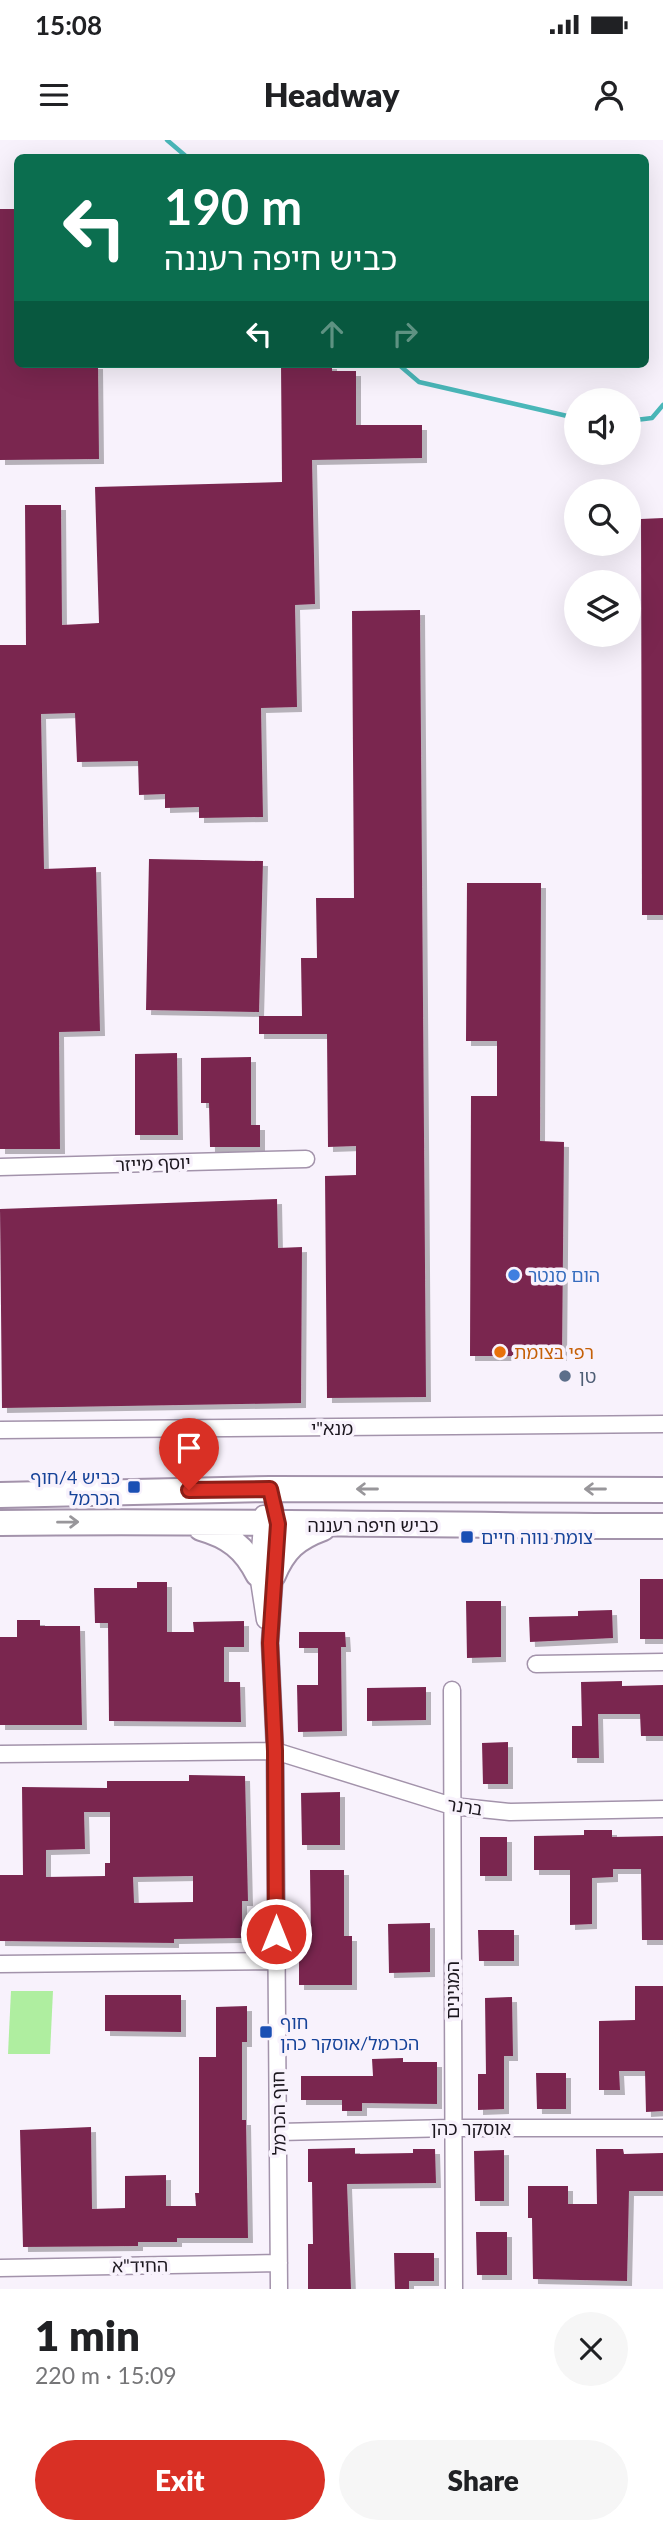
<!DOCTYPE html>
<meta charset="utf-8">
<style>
body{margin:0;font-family:Lato,"Noto Sans Hebrew",sans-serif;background:#f6f6f6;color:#202124;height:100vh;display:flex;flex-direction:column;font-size:26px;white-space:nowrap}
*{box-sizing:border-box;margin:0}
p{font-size:23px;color:#757577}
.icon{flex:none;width:38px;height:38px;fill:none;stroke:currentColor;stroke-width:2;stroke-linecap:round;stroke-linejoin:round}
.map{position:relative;height:2149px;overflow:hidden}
.drawer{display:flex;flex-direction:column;background:#fff;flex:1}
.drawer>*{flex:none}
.top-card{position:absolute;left:14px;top:14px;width:635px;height:214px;border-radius:10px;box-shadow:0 7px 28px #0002;background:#0b6e4f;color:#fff;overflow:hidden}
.controls{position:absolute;left:564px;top:248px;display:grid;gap:14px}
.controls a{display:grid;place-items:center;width:77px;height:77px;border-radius:50%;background:#fff;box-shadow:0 7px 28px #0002;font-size:35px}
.pin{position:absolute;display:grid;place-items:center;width:60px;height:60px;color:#fff;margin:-72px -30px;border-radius:50% 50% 50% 0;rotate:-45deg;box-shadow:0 0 7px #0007}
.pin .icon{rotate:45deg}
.me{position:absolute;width:77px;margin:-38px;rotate:0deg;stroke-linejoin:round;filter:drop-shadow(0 0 5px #0008)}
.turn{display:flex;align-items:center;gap:24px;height:147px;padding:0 35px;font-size:32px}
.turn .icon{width:91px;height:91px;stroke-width:2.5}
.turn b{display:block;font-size:49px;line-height:60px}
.lanes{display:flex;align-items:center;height:66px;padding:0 35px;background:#0003;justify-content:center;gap:35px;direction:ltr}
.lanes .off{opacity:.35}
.round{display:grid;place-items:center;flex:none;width:74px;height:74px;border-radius:37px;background:#f6f6f6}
.overview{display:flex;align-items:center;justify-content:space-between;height:119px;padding:0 35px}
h1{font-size:42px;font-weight:800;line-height:52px}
.button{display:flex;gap:14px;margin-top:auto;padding:14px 35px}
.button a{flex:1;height:80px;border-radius:42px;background:#d93025;color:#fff;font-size:28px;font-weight:800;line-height:80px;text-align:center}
.button a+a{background:#f6f6f6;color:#202124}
.status{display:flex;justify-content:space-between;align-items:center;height:49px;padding:0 35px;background:#fff;direction:ltr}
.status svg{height:19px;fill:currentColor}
header{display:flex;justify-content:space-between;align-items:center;height:91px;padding:0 35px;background:#fff;font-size:32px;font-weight:800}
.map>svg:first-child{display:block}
</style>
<div class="status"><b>15:08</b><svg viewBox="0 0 49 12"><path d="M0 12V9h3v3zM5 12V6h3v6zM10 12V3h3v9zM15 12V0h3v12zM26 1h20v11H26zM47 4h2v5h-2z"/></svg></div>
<header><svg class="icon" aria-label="menu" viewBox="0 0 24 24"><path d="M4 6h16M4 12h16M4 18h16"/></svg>Headway<svg class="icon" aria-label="person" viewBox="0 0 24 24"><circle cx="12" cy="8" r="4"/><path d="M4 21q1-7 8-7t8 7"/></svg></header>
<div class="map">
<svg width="663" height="2149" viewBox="0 0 663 2149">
<defs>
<filter id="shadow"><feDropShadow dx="5" dy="5" stdDeviation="0" flood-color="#0004"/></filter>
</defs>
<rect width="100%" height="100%" fill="#f8f2fc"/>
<path fill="#afeea0" d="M11,1851h42l-3,63h-42z"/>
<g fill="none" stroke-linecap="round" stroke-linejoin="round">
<path stroke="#4ab7b9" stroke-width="4.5" d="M167,0l21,18
M398,224l21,18 157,36
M628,281l24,-3 11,-13"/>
</g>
<path fill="#7a2750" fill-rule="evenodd" filter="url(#shadow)" d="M0,69h18v155h80l1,95 -99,1z
M281,224h51v7h24v54h66v33l-110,2 3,144 -20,1 2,102 -36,1 2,109 -64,1v-11l-34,1v-14l-26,1 -1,-34 -61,1 -2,-49 -34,1 3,155 52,-2 4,164 -41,1 1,117h-60v-504h26l-1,-140h36l1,120 37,-2 -4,-136 187,-5z
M663,378v397h-21l-1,-396z
M420,470l6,787 -99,1 -2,-222 31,-1v-29l-28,1 -1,-113h-68v-18h43l-1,-58h16l-1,-60h38l-2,-287z
M149,719l114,2 -4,151 -113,-2z
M467,743h74l-1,258 24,1 -2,214h-92l1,-260h26v-55h-31z
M177,913l1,82h-43v-81z
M251,917v68h9v22h-50l-1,-44h-8v-45z
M277,1059l1,49 24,-1 -1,156 -299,5 -2,-199z
M640,1439h23v60h-23z
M137,1442h30v50h27l-1,-10 51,-1v26h-20v35h16l1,40 -132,-1 -1,-98h-13l-1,-35h43z
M466,1461h35v56l-34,1z
M612,1470l1,28 -83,4 -1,-25 49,-1v-5z
M17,1480h23v6h40l2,99h-82v-88h17z
M299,1492h46l1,15h-5l1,84 -44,1 -1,-47h21v-37h-19z
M622,1541v5l41,-1v51h-22l-1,-22h-42l1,44h-27v-32h10l-1,-44z
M426,1547v33l-59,1v-33z
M508,1602v42h-25l-1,-41z
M189,1635l56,1 3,125h-6v37l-68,1v4l-174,-2v-66h23l-1,-88 85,1v-7h82zM84,1672h26v51h-5v13l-59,1v-27l39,-1zM193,1736v26l-59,1 -1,-26z
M340,1652v53h-38l-1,-52z
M584,1690h28v7l51,-1v104h-21l-1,-71h-28v8l-21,1v46l-22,1v-55h-36v-34l50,-1z
M480,1697h27v39h-27z
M310,1730h34v66h8v49h-53v-48h12z
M430,1783v49l-41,1 -1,-49z
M478,1790h36v31h-35z
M635,1846h28v125l-17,1 -1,-41h-26l1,19h-21v-69l36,-1z
M105,1855h76v37l-76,-1z
M512,1857l1,59h-9v53l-26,1v-36h8l-1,-76z
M247,1866v36h-5v78h4l2,118h-71v4h-39v4l-115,1 -3,-117 71,-3 1,82 33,-1v-32l41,-1v31h30l-1,-13h4v-136h17v-50z
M403,1918v4h34v42l-75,-1v8h-20v-11h-41v-24h72l-1,-17z
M536,1933h30v36h-29z
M355,2008v6l58,-1v-4h22l1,34 -89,1 4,105h-43v-45h5l-1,-62h-4v-33z
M596,2009h27l1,5 39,-1v38h-34l-2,90 -94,-2 -1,-61h-4v-32h40v18h29z
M504,2010v51h-29l-1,-50z
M476,2092h31v43h-30z
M394,2113h40v28h-25v8h-14z"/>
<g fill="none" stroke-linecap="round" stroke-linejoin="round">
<g stroke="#a393ab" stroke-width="19">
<path id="minor" d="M0,1027l306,-8
M0,1290l663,-6
M270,1349l8,35 -8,119 5,108 4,538
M263,1374l-5,60 7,46
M536,1524l127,-2
M452,1550l2,599
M0,1614l275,-3 177,55 58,6 153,-3
M0,1824l276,-3
M279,1992l173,-4h211
M0,2128l279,-5"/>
</g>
<g stroke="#a393ab" stroke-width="28">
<path id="highway" d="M0,1355l270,-6 393,1
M0,1383c221,-3 442,3 663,3
M201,1388c28,8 44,20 57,46
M273,1435c11,-26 23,-37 50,-47"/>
</g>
<use href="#minor" stroke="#fff" stroke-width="16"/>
<use href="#highway" stroke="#fff" stroke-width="24"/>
</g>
<defs><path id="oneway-shaft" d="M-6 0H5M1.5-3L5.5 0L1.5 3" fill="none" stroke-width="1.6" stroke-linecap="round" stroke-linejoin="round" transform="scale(1.75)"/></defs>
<g stroke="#98969a">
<use href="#oneway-shaft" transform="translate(367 1349) rotate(-180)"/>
<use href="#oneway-shaft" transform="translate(595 1349) rotate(-180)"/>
<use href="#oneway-shaft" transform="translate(68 1382) rotate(-1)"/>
</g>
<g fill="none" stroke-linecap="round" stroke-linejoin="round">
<g stroke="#8d1f18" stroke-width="18">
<path id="route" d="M189,1350l81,-1 8,35 -8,119 5,108 1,183"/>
</g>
<use href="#route" stroke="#d93025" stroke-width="12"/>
</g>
<circle fill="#3f7fe0" stroke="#f8f2fc" stroke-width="2.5" cx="514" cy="1135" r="7"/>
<circle fill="#e8710a" stroke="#f8f2fc" stroke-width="2.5" cx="500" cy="1212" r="7"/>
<circle fill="#5c6f8a" stroke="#f8f2fc" stroke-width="2.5" cx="565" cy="1236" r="7"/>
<g fill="#1a4fb4" stroke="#f8f2fc" stroke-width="2.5">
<rect x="127" y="1340" width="14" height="14" rx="3.5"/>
<rect x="460" y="1390" width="14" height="14" rx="3.5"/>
<rect x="259" y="1885" width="14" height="14" rx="3.5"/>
</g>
<g text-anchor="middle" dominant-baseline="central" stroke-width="7" stroke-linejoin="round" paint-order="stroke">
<g font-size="18" fill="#1b161e" stroke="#f8f2fc">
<text transform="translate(153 1023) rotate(-2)">יוסף מייזר</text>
<text x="332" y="1288">מנא"י</text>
<text x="373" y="1385">כביש חיפה רעננה</text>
<text transform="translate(465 1666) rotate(9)">ברנר</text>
<text transform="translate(452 1850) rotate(-90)">המגינים</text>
<text transform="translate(278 1973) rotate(-91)">חוף הכרמל</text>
<text x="471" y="1988">אוסקר כהן</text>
<text transform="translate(140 2125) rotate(-1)">החיד"א</text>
</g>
<g font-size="18" fill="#366cbe" stroke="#f8f2fc" text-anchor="start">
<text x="528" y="1135">הום סנטר</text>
</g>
<g font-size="18" fill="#c56008" stroke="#f8f2fc" text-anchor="start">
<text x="514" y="1212">רפי בצומת</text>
</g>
<g font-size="18" fill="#4e5e75" stroke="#f8f2fc" text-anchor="start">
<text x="579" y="1236">טן</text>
</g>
<g font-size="18" fill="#164399" stroke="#f8f2fc" text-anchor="start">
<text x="120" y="1337" text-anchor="end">כביש 4/חוף<tspan x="120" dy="21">הכרמל</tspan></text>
<text x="481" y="1397">צומת נווה חיים</text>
<text x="280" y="1882">חוף<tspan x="280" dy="21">הכרמל/אוסקר כהן</tspan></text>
</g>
</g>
</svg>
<div class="controls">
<a><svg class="icon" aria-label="sound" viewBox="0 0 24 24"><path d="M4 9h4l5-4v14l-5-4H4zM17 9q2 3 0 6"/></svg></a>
<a><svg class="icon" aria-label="search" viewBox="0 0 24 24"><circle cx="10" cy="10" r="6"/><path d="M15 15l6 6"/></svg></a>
<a><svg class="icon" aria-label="layers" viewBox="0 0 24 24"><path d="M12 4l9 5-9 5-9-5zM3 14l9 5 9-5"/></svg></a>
</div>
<div class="pin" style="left:189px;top:1350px;background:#d93025"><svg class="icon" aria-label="arrive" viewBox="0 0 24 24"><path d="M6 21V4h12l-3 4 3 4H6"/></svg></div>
<svg class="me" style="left:276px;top:1794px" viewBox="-20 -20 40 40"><circle r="17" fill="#d93025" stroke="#fff" stroke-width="3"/><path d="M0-11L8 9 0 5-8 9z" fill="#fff"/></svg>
<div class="top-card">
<div class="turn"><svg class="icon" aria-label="left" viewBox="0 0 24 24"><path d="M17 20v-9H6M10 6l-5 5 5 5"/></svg><div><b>190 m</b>כביש חיפה רעננה</div></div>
<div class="lanes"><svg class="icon" aria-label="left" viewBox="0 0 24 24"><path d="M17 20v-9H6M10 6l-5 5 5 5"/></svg><svg class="icon off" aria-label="ahead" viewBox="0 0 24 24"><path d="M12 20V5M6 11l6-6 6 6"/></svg><svg class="icon off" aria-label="right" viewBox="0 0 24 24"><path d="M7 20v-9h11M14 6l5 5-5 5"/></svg></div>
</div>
</div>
<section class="drawer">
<div class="overview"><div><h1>1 min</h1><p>220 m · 15:09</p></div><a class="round"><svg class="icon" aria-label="close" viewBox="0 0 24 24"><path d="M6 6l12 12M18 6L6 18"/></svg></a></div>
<div class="button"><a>Exit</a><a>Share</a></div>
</section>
